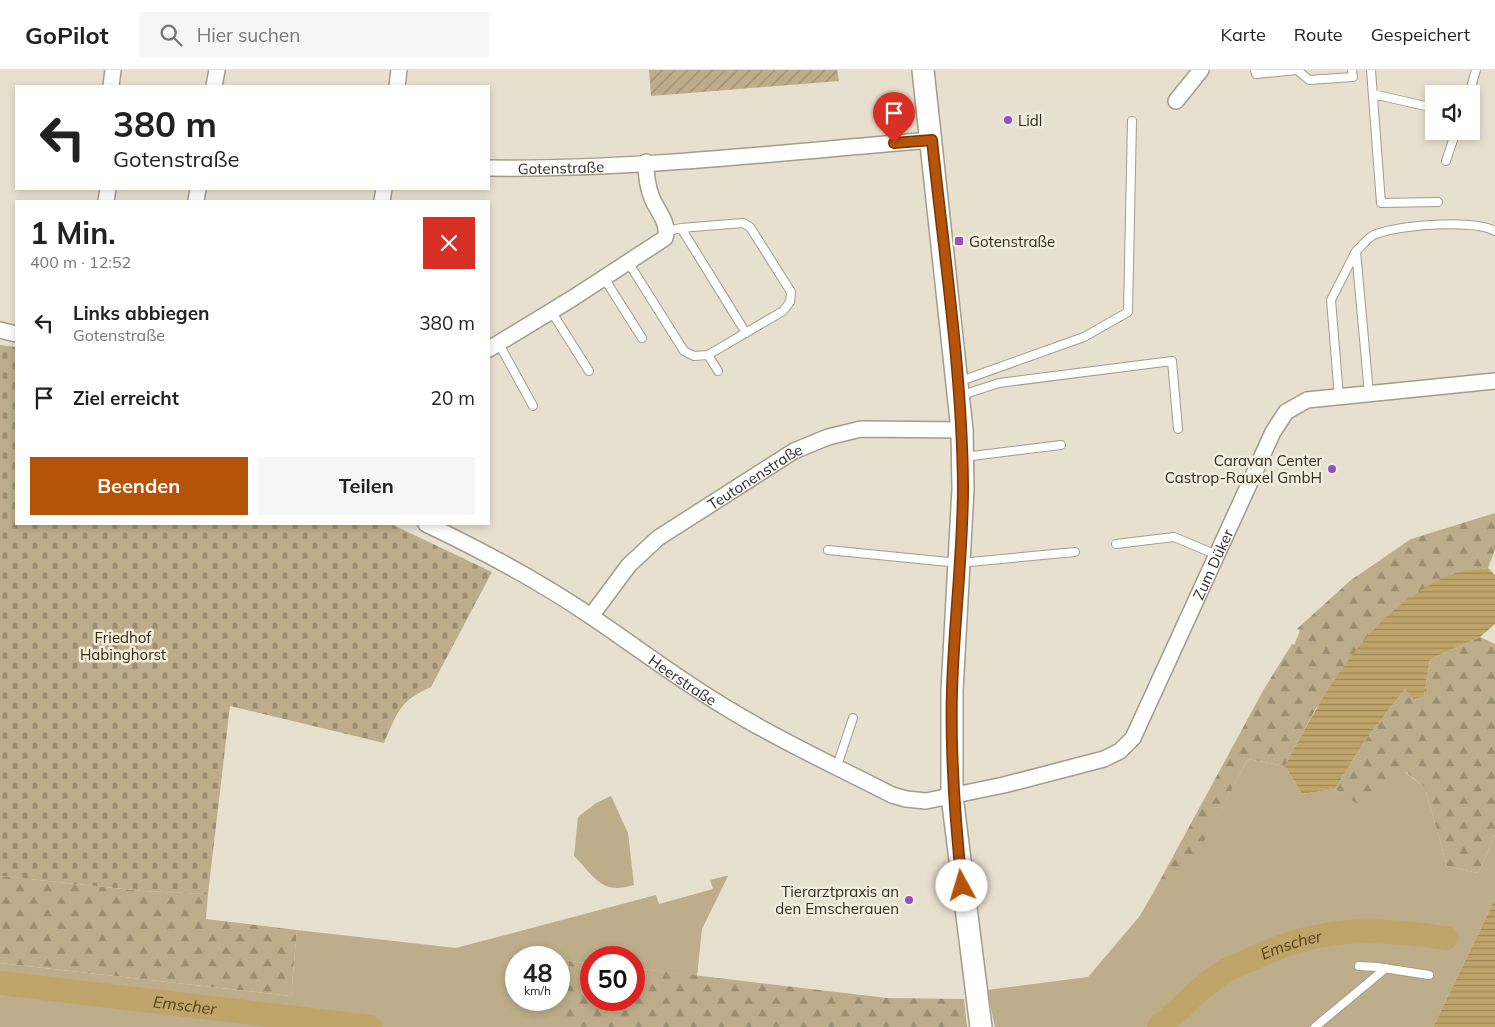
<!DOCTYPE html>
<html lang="de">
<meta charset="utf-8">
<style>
body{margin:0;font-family:Mulish,sans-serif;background:#f6f6f6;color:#222;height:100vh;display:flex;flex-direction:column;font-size:19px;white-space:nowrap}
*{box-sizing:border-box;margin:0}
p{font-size:16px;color:#767676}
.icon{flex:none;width:28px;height:28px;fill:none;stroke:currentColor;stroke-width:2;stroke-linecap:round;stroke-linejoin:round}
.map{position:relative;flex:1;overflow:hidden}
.side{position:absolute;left:15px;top:130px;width:475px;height:325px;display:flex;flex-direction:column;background:#fff;border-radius:0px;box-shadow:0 2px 8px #0003}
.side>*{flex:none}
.hud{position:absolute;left:15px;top:15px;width:475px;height:105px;border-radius:0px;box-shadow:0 2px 8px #0003;background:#fff;color:#222;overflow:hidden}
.fabs{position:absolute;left:1425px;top:15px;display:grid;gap:10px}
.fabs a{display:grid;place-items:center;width:55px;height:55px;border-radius:0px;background:#fff;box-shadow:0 2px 8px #0003;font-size:25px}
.speed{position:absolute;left:505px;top:876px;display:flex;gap:10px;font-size:25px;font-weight:700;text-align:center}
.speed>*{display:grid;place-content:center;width:65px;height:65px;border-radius:50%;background:#fff;box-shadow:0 2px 8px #0003;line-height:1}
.speed small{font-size:12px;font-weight:400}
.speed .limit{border:8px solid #d22;background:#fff;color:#111}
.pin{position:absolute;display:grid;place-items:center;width:42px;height:42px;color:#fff;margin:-51px -21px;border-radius:50% 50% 50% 0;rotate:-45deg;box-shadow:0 0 5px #0007}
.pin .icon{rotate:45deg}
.me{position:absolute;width:55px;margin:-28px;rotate:354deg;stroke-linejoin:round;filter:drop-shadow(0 0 4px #0008)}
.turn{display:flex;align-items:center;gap:18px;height:105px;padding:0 15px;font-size:22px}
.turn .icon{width:65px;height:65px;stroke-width:2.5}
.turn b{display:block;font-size:35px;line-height:42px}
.round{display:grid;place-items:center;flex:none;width:52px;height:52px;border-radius:0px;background:#f6f6f6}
.summary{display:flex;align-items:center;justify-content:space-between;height:85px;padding:0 15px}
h1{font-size:30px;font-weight:700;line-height:38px}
.button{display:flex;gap:10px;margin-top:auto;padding:10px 15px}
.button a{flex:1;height:58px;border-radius:0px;background:#b45309;color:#fff;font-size:20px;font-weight:700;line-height:58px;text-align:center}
.button a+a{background:#f6f6f6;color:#222}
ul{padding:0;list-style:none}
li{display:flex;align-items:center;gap:15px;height:75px;padding:0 15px}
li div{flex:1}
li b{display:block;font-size:19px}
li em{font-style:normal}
header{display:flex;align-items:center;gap:30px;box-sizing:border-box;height:70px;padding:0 25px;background:#fff;border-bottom:1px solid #e0e0e0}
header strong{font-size:24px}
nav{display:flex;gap:28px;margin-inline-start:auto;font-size:18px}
.search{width:350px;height:45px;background:#f6f6f6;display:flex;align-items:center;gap:12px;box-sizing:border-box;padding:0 18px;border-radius:0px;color:#767676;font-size:19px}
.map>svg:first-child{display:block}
</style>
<header>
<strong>GoPilot</strong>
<div class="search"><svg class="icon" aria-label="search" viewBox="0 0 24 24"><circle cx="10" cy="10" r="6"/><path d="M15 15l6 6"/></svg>Hier suchen</div>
<nav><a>Karte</a><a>Route</a><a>Gespeichert</a></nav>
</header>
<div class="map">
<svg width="1495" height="957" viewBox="0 0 1495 957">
<defs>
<pattern id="forest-firs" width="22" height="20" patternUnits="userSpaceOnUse" patternTransform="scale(1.25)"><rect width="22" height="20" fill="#bdad8a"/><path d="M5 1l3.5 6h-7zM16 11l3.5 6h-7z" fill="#9a8d71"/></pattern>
<pattern id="cemetery-stones" width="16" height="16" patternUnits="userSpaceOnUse" patternTransform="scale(1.25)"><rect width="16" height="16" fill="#bdad8a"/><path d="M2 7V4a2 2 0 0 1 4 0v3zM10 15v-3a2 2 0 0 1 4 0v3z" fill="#9a8d71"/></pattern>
<pattern id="garden-furrows" width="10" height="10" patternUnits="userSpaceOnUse" patternTransform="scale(1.25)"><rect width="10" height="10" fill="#bdad8a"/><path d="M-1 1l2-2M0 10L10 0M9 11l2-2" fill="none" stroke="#9a8d71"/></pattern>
<pattern id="water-rules" width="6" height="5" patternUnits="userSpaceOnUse" patternTransform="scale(1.25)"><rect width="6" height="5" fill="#bfa56a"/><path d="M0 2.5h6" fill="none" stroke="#9c8757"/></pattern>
</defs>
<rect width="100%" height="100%" fill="#e8e0cf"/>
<path fill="#bdad8a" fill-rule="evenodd" d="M1248,689l37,7 17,28 33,-5 24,15 46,-32 20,16 22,78 31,7 17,-38v64l-62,128h-438l-8,-37 101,-13 51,-60 13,-22 40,-32z
M611,726l17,37 6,52c-33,10 -38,-7 -60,-29l4,-39 18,-14z
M725,806h3l-26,53 -5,47 -63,-8v-10h-43v6l-22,-3 -7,66h-562v-64l291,33 6,-66 159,18 200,-53 3,9 54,-15 -3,-9zM516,888h43v42h-43z"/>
<path fill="url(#forest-firs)" d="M1495,443v37l-7,18 -37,6 -135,134 -31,58 -37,-7 -56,105 -40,31 112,-206 28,-45 2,1 6,-14 -3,-2 54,-49 60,-41z
M1480,567l15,7v191l-17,38 -31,-7 -22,-78 -19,-16 -47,33 -24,-16 29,-47 41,-53 19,7 6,-37z
M0,806l143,15 65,3 -2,25 91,11 -6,66 -291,-33z
M569,891l22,3v36h43v-32l253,30 77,1 3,28h-406z"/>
<path fill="url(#cemetery-stones)" d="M0,275l16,2v177h375l101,48 -61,115c-31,13 -34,26 -47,56l-154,-37 -22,188 -65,-3 -143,-15z"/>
<path fill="url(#garden-furrows)" d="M649,0h188l2,11 -188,15z"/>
<path fill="url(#water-rules)" d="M1488,498l7,7v49l-15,13 -50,22 -6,37 -10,3 -9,-10 -41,53 -29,47 -33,5 -17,-28c39,-73 84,-157 165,-191 11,-5 26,-5 38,-7z
M1495,829v128h-62z"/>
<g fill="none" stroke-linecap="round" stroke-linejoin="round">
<g stroke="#bfa56a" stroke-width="24">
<path id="s1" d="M0,913l370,44"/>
<path id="s2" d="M1159,957c22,-17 40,-40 64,-55 9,-5 20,-9 31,-14 66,-32 121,-31 192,-20"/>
</g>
<g stroke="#a39b8c" stroke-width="10">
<path id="service" d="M1255,0l1,4 41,-4 12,10 44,-3 -1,-7
M1371,0l10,133 57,-1
M1373,24l61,14
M1469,24l7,-24
M1446,91l10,-30
M681,158l65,105
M628,192l56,89 10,5 14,-1 75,-44 7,-9 1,-10 -41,-65 -7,-4 -62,5 -13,3
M604,208l38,60
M551,241l38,60
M499,274l34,62
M708,285l10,16
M958,312l126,-45 44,-25 4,-191
M1369,324l-13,-143c6,-5 13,-15 20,-17 26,-9 96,-15 119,-3
M959,326l40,-13 173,-22 6,68
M1339,327l-8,-97 24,-47
M964,387l97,-12
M1116,474l58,-7 43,18
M828,480l131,13 116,-11
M837,696l16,-48
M1359,896l18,1 52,8
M1315,957l71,-59"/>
</g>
<g stroke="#a39b8c" stroke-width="18">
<g id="minor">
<path d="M111,16l2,-16"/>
<path d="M214,16l3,-16"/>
<path d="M397,16l2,-16"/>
<path d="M1176,31l25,-31"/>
<path id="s3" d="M489,98c147,2 296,-16 443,-28"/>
<path d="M106,131l2,-12"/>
<path d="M196,131l2,-12"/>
<path d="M382,131l2,-12"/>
<path d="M0,260l16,4"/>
<path d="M489,279l84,-51 92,-60c5,-15 -8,-27 -13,-40 -5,-12 -6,-23 -6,-36"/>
<path id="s4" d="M426,454c57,27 113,57 166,93 46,31 90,65 138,93 52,32 108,57 162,85l14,4 20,2 78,-16 100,-26 16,-8 13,-13 140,-306 13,-20 21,-12 188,-19"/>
<path id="s5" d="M591,546l38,-51 29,-27 136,-87 34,-14 33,-8 101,1"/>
</g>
</g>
<g stroke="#a39b8c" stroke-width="24">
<path id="secondary" d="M923,0l39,360 1,59 -11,202v105l29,231"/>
</g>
<use href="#service" stroke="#fff" stroke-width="8"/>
<use href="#minor" stroke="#fff" stroke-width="15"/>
<use href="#secondary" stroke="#fff" stroke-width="21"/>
</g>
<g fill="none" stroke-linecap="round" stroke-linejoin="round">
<g stroke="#753606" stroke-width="12">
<path id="route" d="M894,73l38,-3c12,115 30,230 31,346 0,68 -9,136 -11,204 -2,66 3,130 10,196"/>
</g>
<use href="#route" stroke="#b45309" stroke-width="9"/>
</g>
<g fill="#994ec0" stroke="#f5eddc" stroke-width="2">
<circle cx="1008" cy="50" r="5"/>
<rect x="954" y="166" width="10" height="10" rx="2.5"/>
<circle cx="1332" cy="399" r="5"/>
<circle cx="909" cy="830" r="5"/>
</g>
<g text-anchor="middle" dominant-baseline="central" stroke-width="5" stroke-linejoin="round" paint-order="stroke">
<g font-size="15" fill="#2f2c25" stroke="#f5eddc" text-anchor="start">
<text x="1018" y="50">Lidl</text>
<text x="969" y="171">Gotenstraße</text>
<text x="1322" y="390" text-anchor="end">Caravan Center<tspan x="1322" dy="17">Castrop-Rauxel GmbH</tspan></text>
<text x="899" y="821" text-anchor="end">Tierarztpraxis an<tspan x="899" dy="17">den Emscherauen</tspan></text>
</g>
<g font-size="15" fill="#2f2c25" stroke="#f5eddc">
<text stroke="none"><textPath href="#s3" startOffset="72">Gotenstraße</textPath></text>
<text stroke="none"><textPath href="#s5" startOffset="218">Teutonenstraße</textPath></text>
<text stroke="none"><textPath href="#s4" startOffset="985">Zum Düker</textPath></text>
<text stroke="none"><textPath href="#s4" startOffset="301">Heerstraße</textPath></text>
</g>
<g font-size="15" fill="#35290e" stroke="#f5eddc">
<text x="123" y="567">Friedhof<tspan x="123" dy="17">Habinghorst</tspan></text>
</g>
<g font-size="16" font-style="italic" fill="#554214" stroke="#f5eddc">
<text stroke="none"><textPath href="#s2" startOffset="158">Emscher</textPath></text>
<text stroke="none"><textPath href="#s1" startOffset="186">Emscher</textPath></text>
</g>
</g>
</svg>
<div class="fabs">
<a><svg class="icon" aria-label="sound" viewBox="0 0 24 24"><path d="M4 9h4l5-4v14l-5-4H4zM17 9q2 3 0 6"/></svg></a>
</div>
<div class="speed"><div>48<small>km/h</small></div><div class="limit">50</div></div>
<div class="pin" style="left:894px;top:73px;background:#d93025"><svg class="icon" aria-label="arrive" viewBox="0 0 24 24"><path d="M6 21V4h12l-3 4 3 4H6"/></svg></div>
<svg class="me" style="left:962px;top:816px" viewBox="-20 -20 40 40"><circle r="19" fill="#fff"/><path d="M0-13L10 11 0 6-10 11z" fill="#b45309"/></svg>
<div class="hud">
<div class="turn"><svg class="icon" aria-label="left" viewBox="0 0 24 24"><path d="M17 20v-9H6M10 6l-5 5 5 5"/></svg><div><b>380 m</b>Gotenstraße</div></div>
</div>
<section class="side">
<div class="summary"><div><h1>1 Min.</h1><p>400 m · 12:52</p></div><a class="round" style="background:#d93025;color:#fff"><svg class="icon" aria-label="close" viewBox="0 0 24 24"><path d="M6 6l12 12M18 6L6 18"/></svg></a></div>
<ul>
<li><svg class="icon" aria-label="left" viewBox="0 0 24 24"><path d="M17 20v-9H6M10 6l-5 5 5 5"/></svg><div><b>Links abbiegen</b><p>Gotenstraße</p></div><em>380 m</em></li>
<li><svg class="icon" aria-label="arrive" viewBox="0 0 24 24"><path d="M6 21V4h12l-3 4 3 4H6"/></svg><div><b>Ziel erreicht</b></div><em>20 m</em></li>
</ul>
<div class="button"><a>Beenden</a><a>Teilen</a></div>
</section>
</div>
